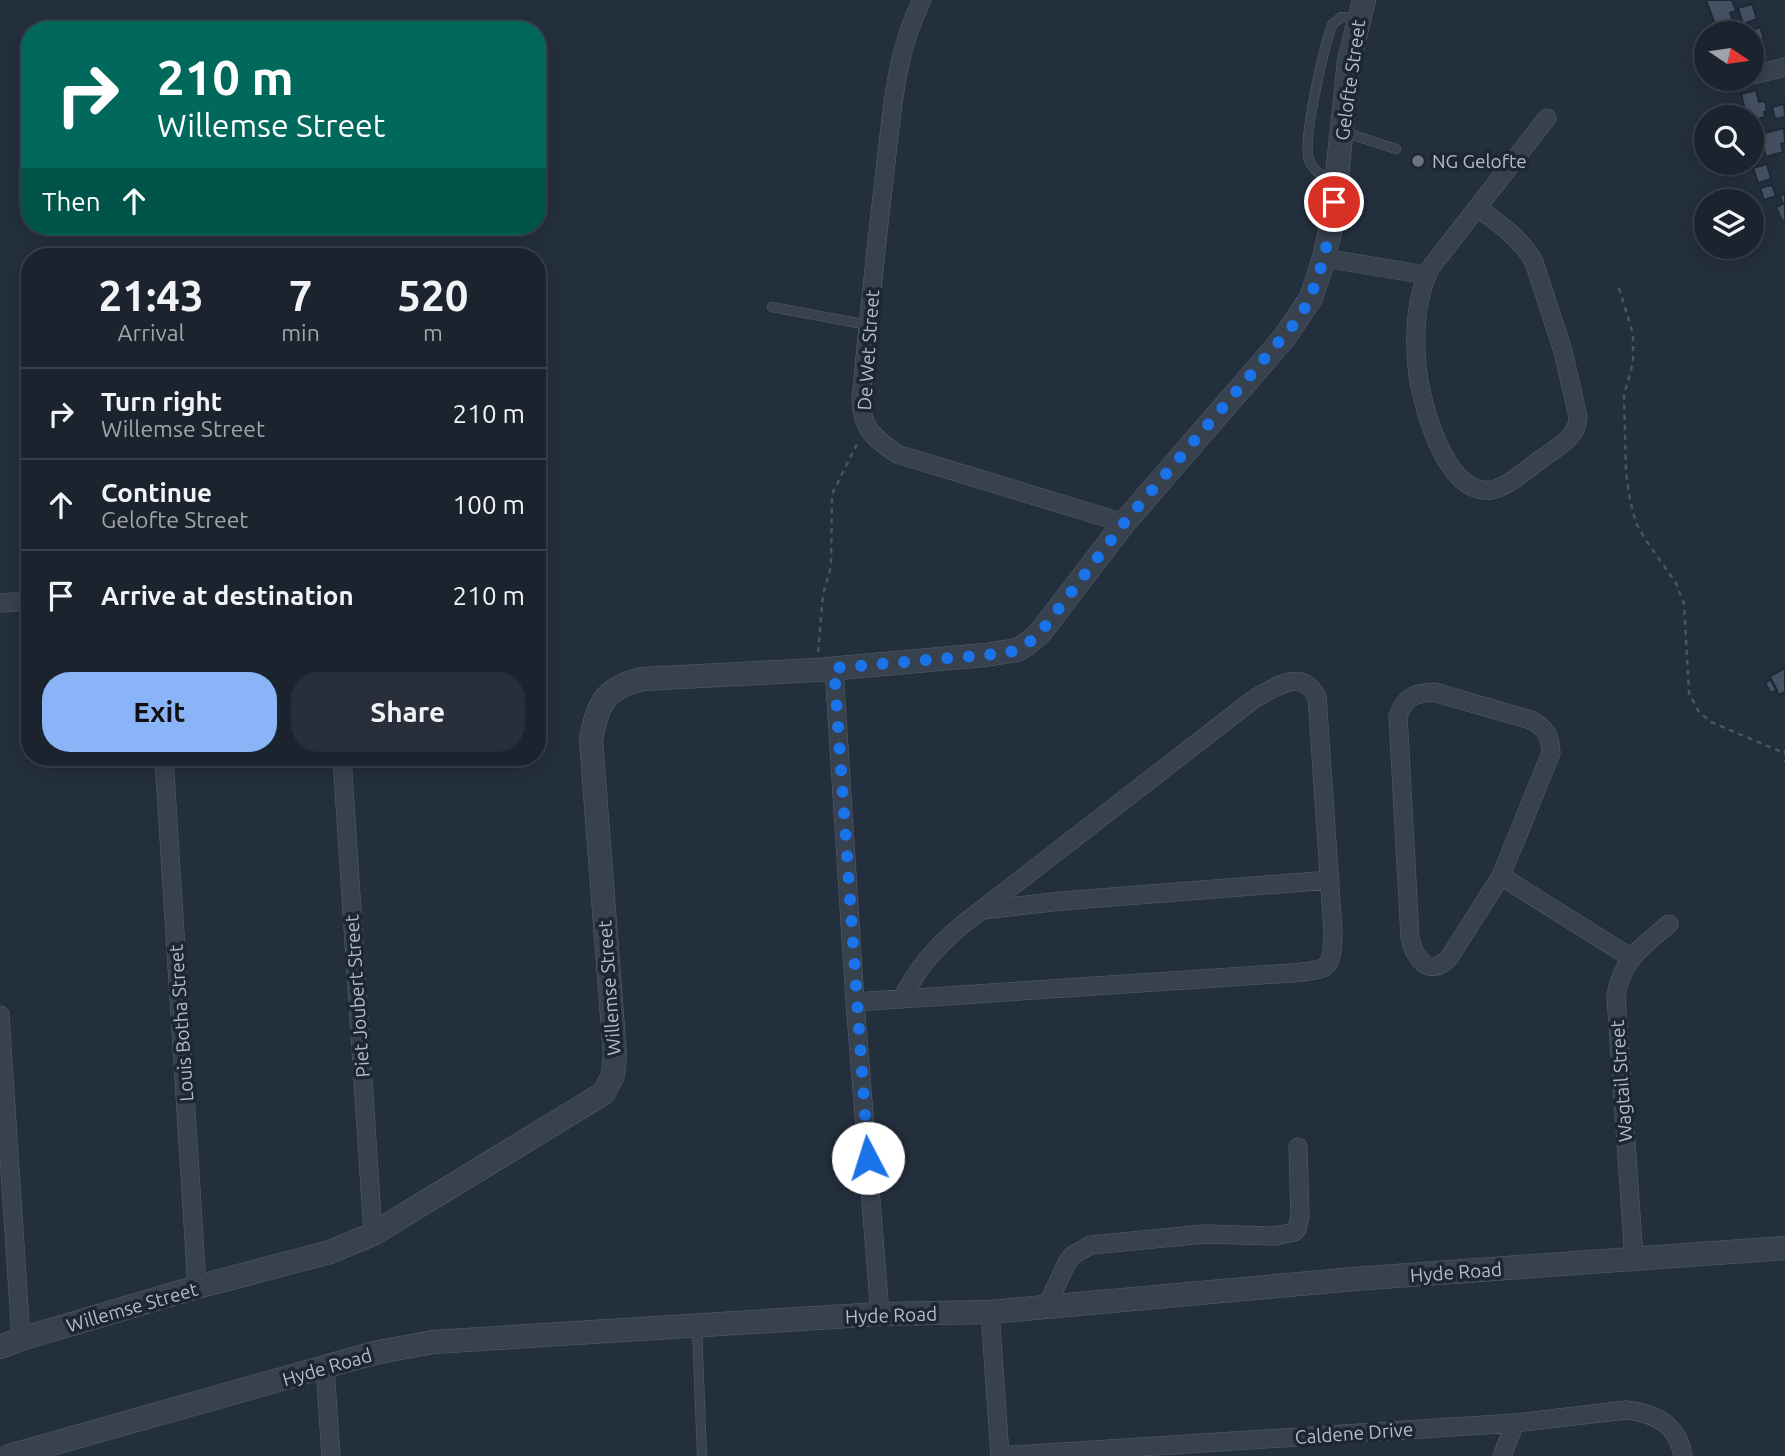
<!DOCTYPE html>
<style>
body{margin:0;font-family:Ubuntu,sans-serif;background:#282f3a;color:#f1f3f6;height:100vh;display:flex;flex-direction:column;font-size:26px;white-space:nowrap}
*{box-sizing:border-box;margin:0}
p{font-size:23px;color:#a0a4aa}
.icon{flex:none;width:38px;height:38px;fill:none;stroke:currentColor;stroke-width:2;stroke-linecap:round;stroke-linejoin:round}
.map{position:relative;flex:1;overflow:hidden}
.details{position:absolute;left:21px;top:248px;width:525px;height:518px;display:flex;flex-direction:column;background:#1b232e;border-radius:28px;box-shadow:0 4px 18px #0003,0 0 0 2px #39404a}
.details>*{flex:none}
.hud{position:absolute;left:21px;top:21px;width:525px;height:214px;border-radius:28px;box-shadow:0 4px 18px #0003,0 0 0 2px #39404a;background:#00695c;color:#fff;overflow:hidden}
.needle{width:46px;rotate:103deg}
.buttons{position:absolute;left:1694px;top:21px;display:grid;gap:14px}
.buttons a{display:grid;place-items:center;width:70px;height:70px;border-radius:50%;background:#1b232e;box-shadow:0 4px 18px #0003,0 0 0 2px #39404a;font-size:35px}
.pin{position:absolute;display:grid;place-items:center;width:60px;height:60px;color:#fff;margin:-30px;border:4px solid #fff;border-radius:50%;box-shadow:0 2px 7px #0007}
.me{position:absolute;width:77px;margin:-38px;rotate:355deg;stroke-linejoin:round;filter:drop-shadow(0 0 5px #0008)}
.turn{display:flex;align-items:center;gap:24px;height:147px;padding:0 21px;font-size:32px}
.turn .icon{width:91px;height:91px;stroke-width:2.5}
.turn b{display:block;font-size:49px;line-height:60px}
.then{display:flex;align-items:center;height:66px;padding:0 21px;background:#0003;gap:14px;font-size:26px}
.eta{display:flex;justify-content:space-evenly;align-items:center;height:119px;text-align:center}
.eta b{font-size:42px;font-weight:700;line-height:49px}
.action{display:flex;gap:14px;margin-top:auto;padding:14px 21px}
.action a{flex:1;height:80px;border-radius:28px;background:#8ab4f8;color:#111;font-size:28px;font-weight:700;line-height:80px;text-align:center}
.action a+a{background:#282f3a;color:#f1f3f6}
ul{padding:0;list-style:none}
li{display:flex;align-items:center;gap:21px;height:91px;padding:0 21px;border-top:2px solid #39404a}
li div{flex:1}
li b{display:block;font-size:26px}
li em{font-style:normal}
.map>svg:first-child{display:block}
</style>
<div class="map">
<svg width="1785" height="1456" viewBox="0 0 1785 1456">
<rect width="100%" height="100%" fill="#242f3e"/>
<path fill="#455162" stroke="#1f2835" stroke-width="2" d="M1706,0h26l4,11 -6,2 3,8 -17,6z
M1752,4l5,15 -14,5 -5,-16z
M1760,27l4,11 -12,4v-9l-6,-1z
M1756,90l3,12 6,-1 2,10 -3,1 1,5 -13,3v-3h-5l-6,-23z
M1784,104l1,13 -10,2 -3,-12z
M1784,128l1,15 -4,1 2,8 -17,5 -2,-7 -6,2 -4,-16z
M1767,164l4,15 -13,4 -5,-15z
M1772,185l4,11 -12,4 -4,-12z
M1785,193v27l-3,1 -6,-14 7,-3 -3,-8z
M1785,668v24l-6,3 -10,-18z
M1771,679l6,11 -6,3 -6,-10z"/>
<g fill="none" stroke-linecap="round" stroke-linejoin="round">
<g stroke="#565f6c" stroke-width="10">
<path id="service" d="M1344,132l52,17
M1334,179c-10,-2 -21,-8 -25,-19 -7,-20 15,-112 23,-135l9,-8 16,1
M772,307l96,18
M697,1328l5,128"/>
</g>
<g stroke="#565f6c" stroke-width="19">
<path id="minor" d="M922,0c-27,53 -30,113 -37,171 -9,76 -17,152 -24,229 1,29 13,38 36,54l227,69
M1752,75l33,-8
M1478,208c22,17 43,30 56,54l29,89 15,66c0,21 -22,31 -37,42 -14,10 -33,28 -50,31 -46,6 -71,-89 -74,-124 -3,-32 -1,-70 14,-99l116,-149
M1324,258l102,17
M0,603l30,-2
M834,668l21,334 25,312
M1434,692l97,28c16,9 19,16 20,33l-50,123 -52,82c-21,21 -35,-1 -39,-21l-12,-221c7,-19 16,-23 36,-24z
M164,758l33,529
M342,758l31,476
M1501,876l129,81
M983,910l78,-9 269,-21
M855,1002l436,-29c38,-4 41,-1 42,-42l-16,-234c-16,-30 -41,-10 -63,2l-292,226c-26,22 -45,43 -60,74
M0,1015l21,324
M1634,1259l-18,-263c6,-37 26,-49 53,-72
M1046,1307l22,-46 5,-6 18,-10 114,-11 70,2 19,-4 3,-3 3,-13 -2,-69
M990,1312l10,144
M325,1367l6,89
M1000,1456l515,-33 111,-13c30,3 52,15 57,46
M1502,1456l13,-33"/>
</g>
<g stroke="#565f6c" stroke-width="24">
<path id="tertiary" d="M0,1347l21,-8 176,-52 133,-35 43,-18 231,-141 9,-18 2,-20 -24,-315c6,-36 14,-52 51,-61l175,-9 168,-15 32,-5 9,-5 14,-12 84,-110 160,-185 27,-40 13,-40 8,-35 17,-162 15,-61
M9,1456l365,-103 59,-11 447,-28 110,-2 364,-33 431,-31"/>
</g>
<path stroke="#44595c" stroke-width="2.5" stroke-dasharray="5 5" stroke-linecap="butt" d="M1619,288l14,46v29l-9,32 2,78 4,27 6,23 9,16 31,44 8,21 5,89 10,19 12,10 73,31
M818,652l5,-58 8,-28 1,-72 26,-52
M1785,750v12"/>
<use href="#service" stroke="#38414e" stroke-width="9"/>
<use href="#minor" stroke="#38414e" stroke-width="18"/>
<use href="#tertiary" stroke="#38414e" stroke-width="23"/>
</g>
<g fill="none" stroke-linecap="round" stroke-linejoin="round">
<path stroke="#1a73e8" stroke-width="12" stroke-dasharray="0 21.6" d="M868,1158l-34,-490 174,-15 18,-8 14,-12 84,-110 176,-206c20,-36 29,-75 34,-115"/>
</g>
<circle fill="#6b7280" stroke="#1d2633" stroke-width="2.5" cx="1418" cy="161" r="7"/>
<g text-anchor="middle" dominant-baseline="central" stroke-width="7" stroke-linejoin="round" paint-order="stroke">
<g font-size="19" fill="#b4bcc9" stroke="#1d2633">
<text transform="translate(1350 80) rotate(-82)">Gelofte Street</text>
<text transform="translate(868 350) rotate(-86)">De Wet Street</text>
<text transform="translate(609 988) rotate(-94)">Willemse Street</text>
<text transform="translate(357 996) rotate(-94)">Piet Joubert Street</text>
<text transform="translate(181 1023) rotate(-94)">Louis Botha Street</text>
<text transform="translate(1621 1081) rotate(-94)">Wagtail Street</text>
<text transform="translate(1456 1272) rotate(-4)">Hyde Road</text>
<text transform="translate(132 1307) rotate(-16)">Willemse Street</text>
<text transform="translate(891 1315) rotate(-2)">Hyde Road</text>
<text transform="translate(327 1367) rotate(-16)">Hyde Road</text>
<text transform="translate(1354 1433) rotate(-4)">Caldene Drive</text>
</g>
<g font-size="19" fill="#b4bcc9" stroke="#1d2633" text-anchor="start">
<text x="1432" y="161">NG Gelofte</text>
</g>
</g>
</svg>
<div class="buttons">
<a><svg class="needle" viewBox="-14 -14 28 28"><path d="M0-13l5 13h-10z" fill="#e53935"/><path d="M0 13l5-13h-10z" fill="#a0a4aa"/></svg></a>
<a><svg class="icon" aria-label="search" viewBox="0 0 24 24"><circle cx="10" cy="10" r="6"/><path d="M15 15l6 6"/></svg></a>
<a><svg class="icon" aria-label="layers" viewBox="0 0 24 24"><path d="M12 4l9 5-9 5-9-5zM3 14l9 5 9-5"/></svg></a>
</div>
<div class="pin" style="left:1334px;top:202px;background:#d93025"><svg class="icon" aria-label="arrive" viewBox="0 0 24 24"><path d="M6 21V4h12l-3 4 3 4H6"/></svg></div>
<svg class="me" style="left:868px;top:1158px" viewBox="-20 -20 40 40"><circle r="19" fill="#fff"/><path d="M0-13L10 11 0 6-10 11z" fill="#1a73e8"/></svg>
<div class="hud">
<div class="turn"><svg class="icon" aria-label="right" viewBox="0 0 24 24"><path d="M7 20v-9h11M14 6l5 5-5 5"/></svg><div><b>210 m</b>Willemse Street</div></div>
<div class="then">Then<svg class="icon" aria-label="ahead" viewBox="0 0 24 24"><path d="M12 20V5M6 11l6-6 6 6"/></svg></div>
</div>
<section class="details">
<div class="eta">
<div><b>21:43</b><p>Arrival</p></div>
<div><b>7</b><p>min</p></div>
<div><b>520</b><p>m</p></div>
</div>
<ul>
<li><svg class="icon" aria-label="right" viewBox="0 0 24 24"><path d="M7 20v-9h11M14 6l5 5-5 5"/></svg><div><b>Turn right</b><p>Willemse Street</p></div><em>210 m</em></li>
<li><svg class="icon" aria-label="ahead" viewBox="0 0 24 24"><path d="M12 20V5M6 11l6-6 6 6"/></svg><div><b>Continue</b><p>Gelofte Street</p></div><em>100 m</em></li>
<li><svg class="icon" aria-label="arrive" viewBox="0 0 24 24"><path d="M6 21V4h12l-3 4 3 4H6"/></svg><div><b>Arrive at destination</b></div><em>210 m</em></li>
</ul>
<div class="action"><a>Exit</a><a>Share</a></div>
</section>
</div>
